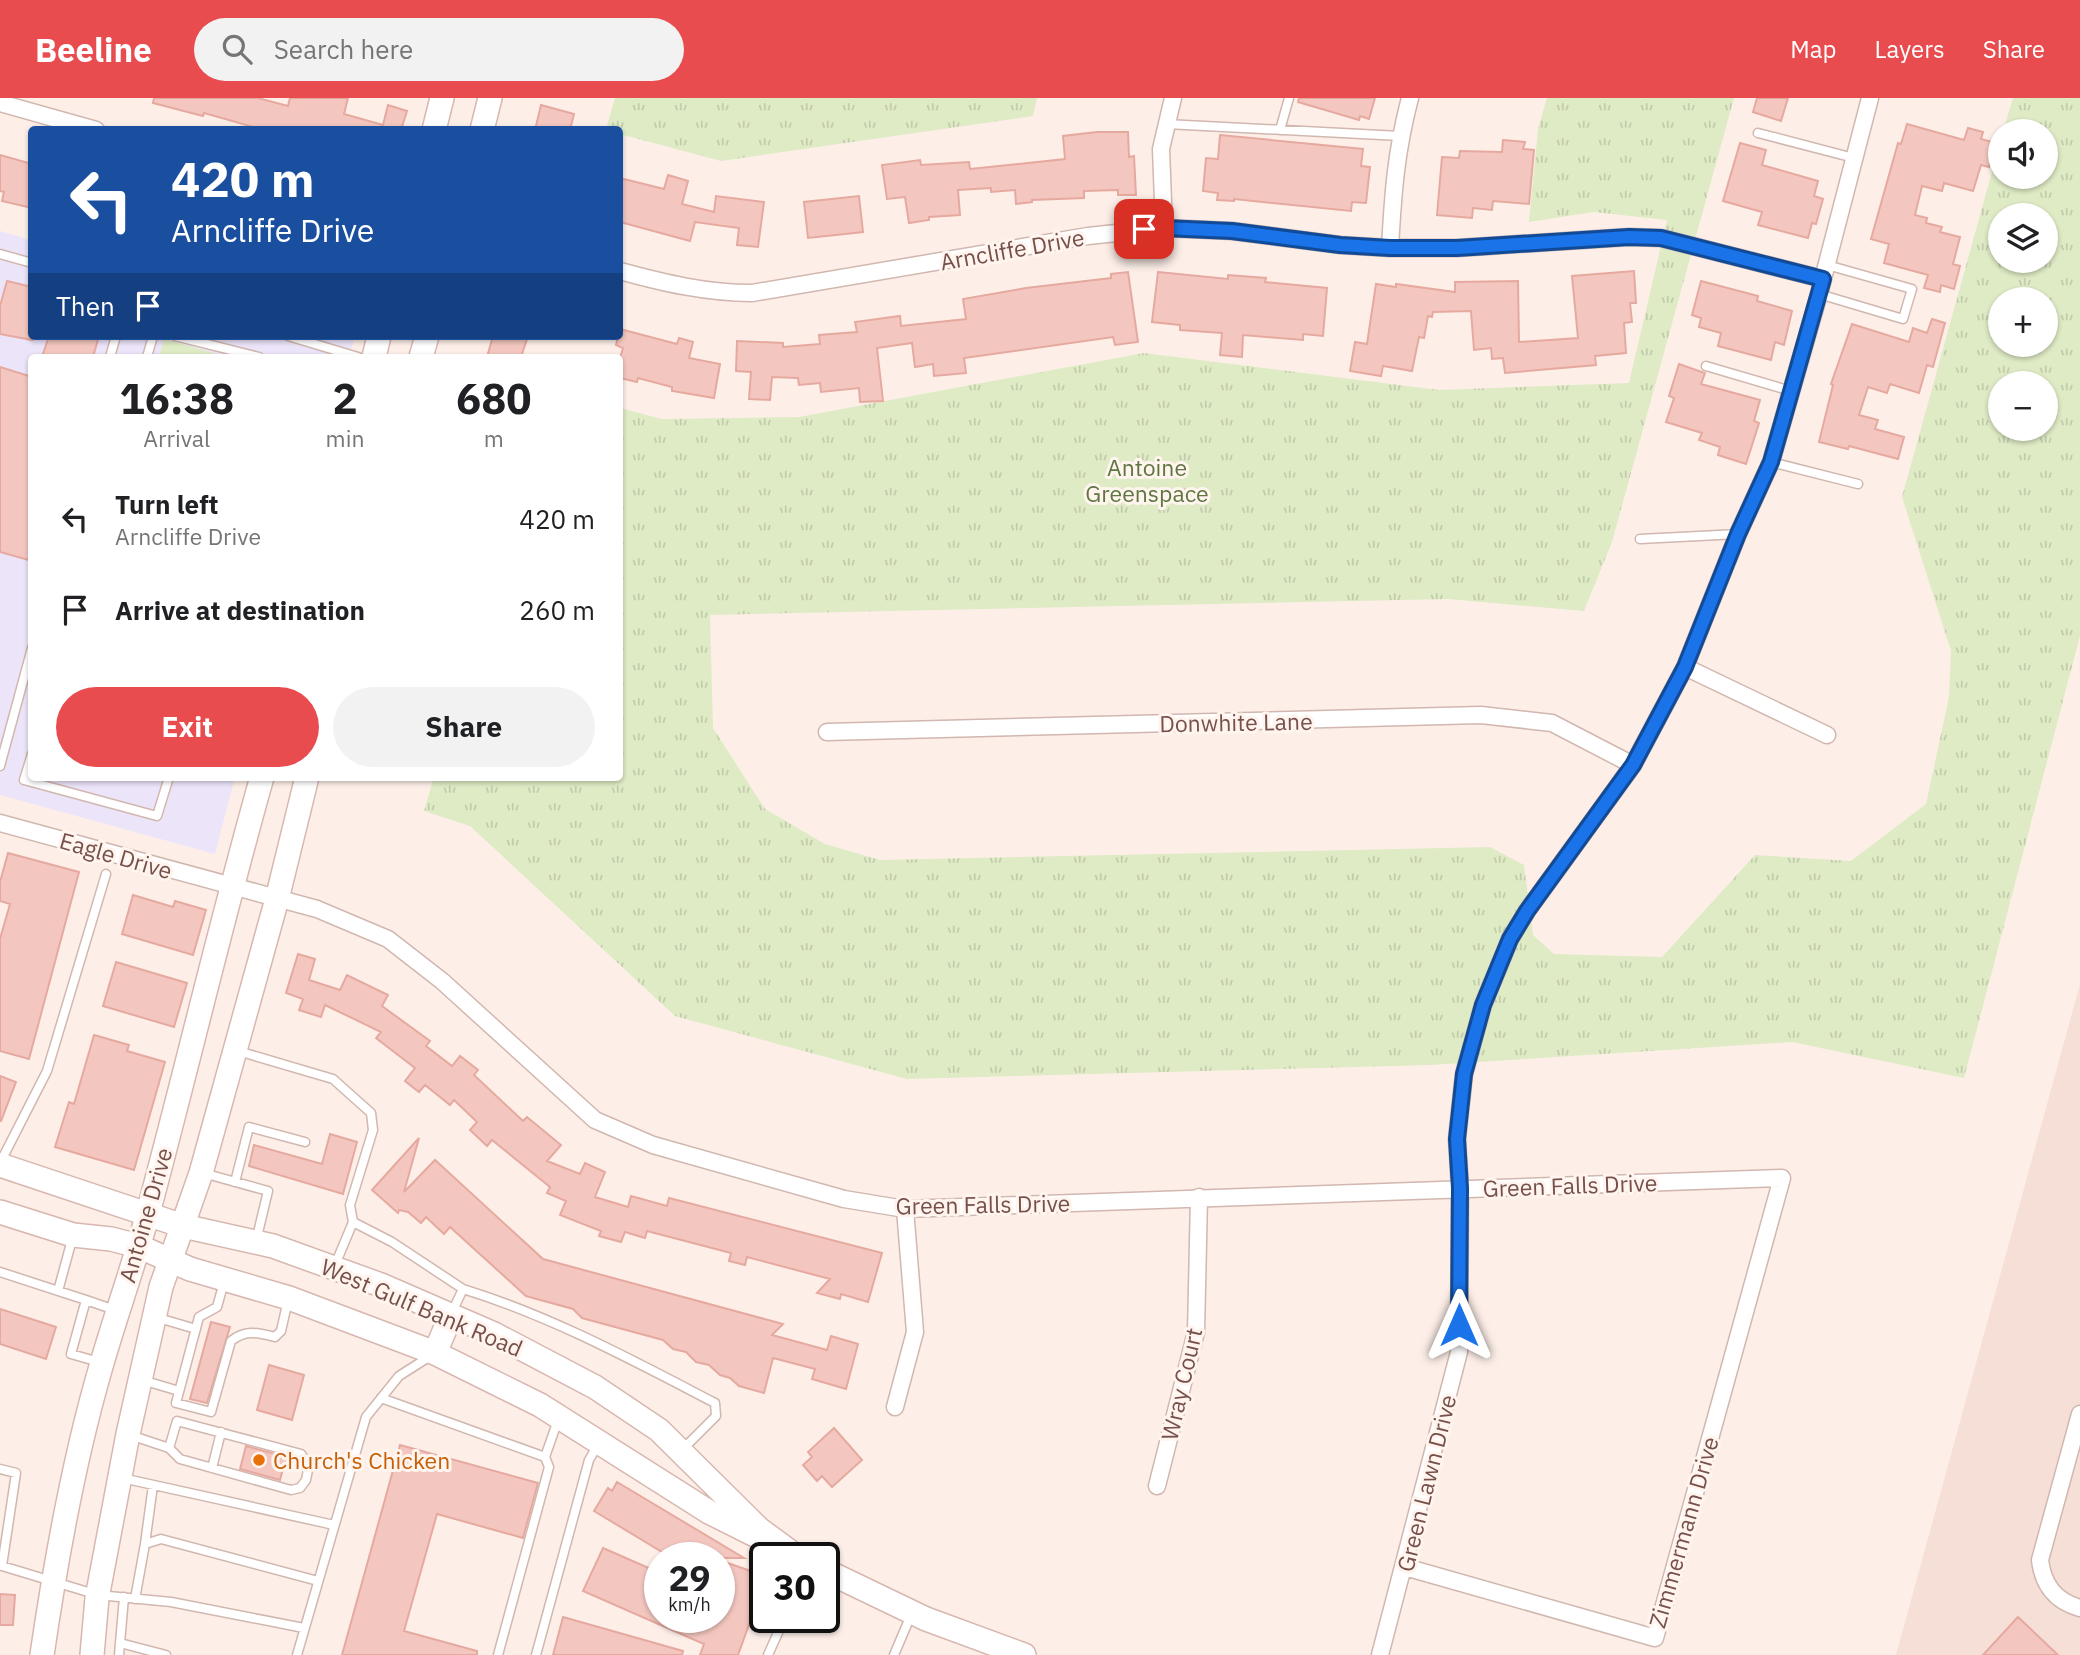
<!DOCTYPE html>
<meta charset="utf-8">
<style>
body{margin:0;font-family:"IBM Plex Sans",sans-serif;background:#f2f2f2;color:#202124;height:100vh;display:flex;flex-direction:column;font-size:26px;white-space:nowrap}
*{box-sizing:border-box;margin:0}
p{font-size:23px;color:#757577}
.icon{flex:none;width:38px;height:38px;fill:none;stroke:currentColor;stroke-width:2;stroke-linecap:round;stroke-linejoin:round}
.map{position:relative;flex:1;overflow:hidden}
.drawer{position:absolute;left:28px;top:256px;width:595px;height:427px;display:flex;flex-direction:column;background:#fff;border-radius:7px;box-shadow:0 2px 5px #0004}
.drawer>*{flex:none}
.guide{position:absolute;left:28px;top:28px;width:595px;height:214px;border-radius:7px;box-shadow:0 2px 5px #0004;background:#1a4fa0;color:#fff;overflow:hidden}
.fabs{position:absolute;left:1988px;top:21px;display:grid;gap:14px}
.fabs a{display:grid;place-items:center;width:70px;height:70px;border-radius:50%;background:#fff;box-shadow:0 2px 5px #0004;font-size:35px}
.speed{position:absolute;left:644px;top:1444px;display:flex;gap:14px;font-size:35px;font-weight:700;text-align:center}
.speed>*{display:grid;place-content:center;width:91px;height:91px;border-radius:50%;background:#fff;box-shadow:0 2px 5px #0004;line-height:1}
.speed small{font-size:18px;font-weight:400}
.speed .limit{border:4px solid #111;border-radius:10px;background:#fff;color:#111}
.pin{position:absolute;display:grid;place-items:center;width:60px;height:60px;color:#fff;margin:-30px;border-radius:14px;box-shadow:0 4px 10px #0006}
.me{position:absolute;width:77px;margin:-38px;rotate:0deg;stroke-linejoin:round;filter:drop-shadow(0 0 5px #0008)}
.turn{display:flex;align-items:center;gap:24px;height:147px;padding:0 28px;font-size:32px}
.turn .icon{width:91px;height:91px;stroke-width:2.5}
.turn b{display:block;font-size:49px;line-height:60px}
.then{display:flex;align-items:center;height:66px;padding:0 28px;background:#0003;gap:14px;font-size:26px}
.eta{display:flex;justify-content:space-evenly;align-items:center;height:119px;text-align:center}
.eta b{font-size:42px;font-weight:700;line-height:49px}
.action{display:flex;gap:14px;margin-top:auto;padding:14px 28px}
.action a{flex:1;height:80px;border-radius:42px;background:#e84c4e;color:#fff;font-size:28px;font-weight:700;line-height:80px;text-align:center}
.action a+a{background:#f2f2f2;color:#202124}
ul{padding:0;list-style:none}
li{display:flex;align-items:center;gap:21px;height:91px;padding:0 28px}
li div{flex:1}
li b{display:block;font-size:26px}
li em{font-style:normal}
header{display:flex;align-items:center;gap:42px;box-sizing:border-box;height:98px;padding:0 35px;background:#e84c4e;color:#fff}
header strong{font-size:33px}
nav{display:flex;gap:38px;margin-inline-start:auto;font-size:24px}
.search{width:490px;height:63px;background:#f2f2f2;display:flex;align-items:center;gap:18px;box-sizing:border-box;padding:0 24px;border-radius:38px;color:#757577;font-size:26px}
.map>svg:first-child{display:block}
</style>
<header>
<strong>Beeline</strong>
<div class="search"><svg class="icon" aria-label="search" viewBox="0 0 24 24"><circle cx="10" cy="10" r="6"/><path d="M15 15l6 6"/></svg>Search here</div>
<nav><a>Map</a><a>Layers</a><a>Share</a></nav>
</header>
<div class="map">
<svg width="2080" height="1557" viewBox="0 0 2080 1557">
<defs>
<pattern id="grass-tufts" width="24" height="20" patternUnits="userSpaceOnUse" patternTransform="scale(1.75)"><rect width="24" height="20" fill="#deebc5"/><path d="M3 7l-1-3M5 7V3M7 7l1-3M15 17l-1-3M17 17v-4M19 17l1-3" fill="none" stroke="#c2cbab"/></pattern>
</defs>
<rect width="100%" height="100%" fill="#fdefe8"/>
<path fill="#f5dfd6" d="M2080,886v671h-184z"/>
<path fill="#ece4f9" d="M0,133l31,9 1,96h323l-6,21h-317v420h203l-20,77 -215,-59z"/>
<path fill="url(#grass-tufts)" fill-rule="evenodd" d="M615,0h422l-4,18 -312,45 -101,-27v-4l-14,-1z
M1547,0h187l-122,444 -28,69 -136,-12 -738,16 3,113 52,81 60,35 55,16 610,-13 34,18 9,70 21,19 108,3 93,-102 96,6 75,-57 23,-107 2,-46 -49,-154 98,-354v34h46v-46h-43l10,-33h67v538l-116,442 -172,-36 -362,23 -523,14 -232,-63 -205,-190 -46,-15 10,-34h186v-369l42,11 137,-2 345,-64 295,37 190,-7 38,-163 -73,-8 -65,10 9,-93zM2000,117h46v46h-46zM2000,201h46v46h-46zM2000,285h46v46h-46z"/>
<path fill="#deebc5" d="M164,241l64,18h-69z"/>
<path fill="#f3c7bf" stroke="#e6a99f" stroke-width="2" d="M154,0h104l30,8 2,-8h58l-4,16 39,11 5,-20 19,6 -6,19h-137l-60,-17 -1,3 -50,-13z
M1299,0h76l-6,21 -9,-3 -1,4 -61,-18z
M1757,0h31l-7,23 -28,-9z
M541,7l33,9 -4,16h-35z
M1907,26l57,16 4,-12 15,4 -2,7 15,4 -7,24 -8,-2 -8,26 -29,-8 -2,8 -20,-5 -7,29 12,3 -1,5 16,4 -2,5 20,5 -7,27 7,2 -6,23 -13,-4 -1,7 -16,-4 4,-13 -44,-12 5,-19 -18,-5 27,-96 3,1z
M1097,34h31l1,25 5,-1 2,39h-18v-5l-34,1v7l-52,2v2l-16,2 -1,-14 -24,2v-4l-33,2 2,25 -31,2v3l-20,3 -4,-26 -18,2 -5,-34 38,-5 1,5 48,-3 1,7 95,-10 -2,-23z
M1220,37l143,14 -2,17 9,1 -4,36 -14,-1 -1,9 -117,-12v2l-17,-1 1,-7 -15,-2 3,-33 12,1z
M1503,42l22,2 -2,7 11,1 -5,54 -36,-3 -1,9 -19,-2 -1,10 -35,-3 5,-58 17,1 1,-7 42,1z
M1740,45l26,7 -4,15 56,16 -4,15 9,3 -7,25 -4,-1 -4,15 -50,-13 4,-13 -39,-11z
M0,57l32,9v44l-30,-7 2,-9 -4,-1z
M668,77l20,6 -6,23 32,8 2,-16 48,6 -6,45 -21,-2 2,-17 -44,-6 -5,19 -70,-19v-44l44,11z
M859,98l4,36 -55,6 -4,-36z
M1634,173l2,32h-6l2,19 -8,1 2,30 -31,3 1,9 -91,8 -2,-15 -11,1 -1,-11 -17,2 -3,-39 -38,1 -1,5 -4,-1 -4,22 -5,-1 -7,34 -29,-5 -2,10 -31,-5 5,-29 12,2 9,-60 20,3v-3l59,8v-10l63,-1 1,61 59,-4 -6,-62z
M1128,174l10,70 -23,3 -2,-8 -149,21 2,15 -32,3 -1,-12 -18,3 -3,-24 -35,5 6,53 -23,1 -1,-14 -38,4 -1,-9 -21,2 -1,-7 -26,-1 -2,23 -21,-1 2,-27 -15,-1 1,-30 46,2v4l37,-3 -1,-9 38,-3 -2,-10 45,-6 1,10 65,-7 -3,-20 63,-11 85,-10v-4z
M1158,174l70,7v-4l38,3 -1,4 62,6 -4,48 -20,-2v6l-60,-5 -1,22 -22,-2 2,-22 -42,-3v-5l-28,-3z
M7,183l25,6v53l-32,-6v-28z
M1701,183l57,15 -1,5 35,10 -8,34 -9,-3 -4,18 -53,-14 3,-13 -22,-6 2,-9 -9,-3z
M1932,221l13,4 -12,44 -6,-2 -8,28 -29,-9 -3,9 -19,-6 -9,28 19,5 -3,9 29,8 -6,22 -49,-13 -1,3 -29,-7 14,-57 -2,-1 21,-60 57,18 4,-14 14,5z
M620,231l57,15 2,-6 14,4 -4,16 31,6 -6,34 -42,-7v-4l-34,-9 -1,4 -17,-4v-20l3,-10 -7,-3z
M49,238h50l-6,21h-51z
M493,238h23l11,3 -6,18h-34z
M1679,266l26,9 -4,11 59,16 -6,21 5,2 -13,41 -28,-9 2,-8 -21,-7 3,-7 -36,-11 8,-24 -5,-2z
M0,269l32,10v184l-32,-9z
M8,755l71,19 -50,187 -29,-8v-112l10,-35 -10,-3v-19z
M133,797l40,12 2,-6 31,9 -13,45 -71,-21z
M298,856l17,5 -6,21 31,10 7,-15 41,20 -6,11 48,35 -4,5 26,20 8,-10 18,14 -4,5 49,46 4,-4 34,28 -14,16 33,13 5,-11 20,9 -10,25 33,10 3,-11 36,10 2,-8 213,55 -14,49 -27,-8 -1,5 -23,-6 13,-14 -83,-22 -2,8 -16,-4 2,-8 -84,-22 -2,7 -20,-6 -4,10 -22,-6 2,-5 -41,-16 6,-14 -19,-8 3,-6 -58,-47 -5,6 -17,-16 7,-8 -23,-22 -4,5 -25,-20 -6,7 -14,-11 10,-13 -39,-30 5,-6 -56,-27 -4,12 -22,-7 4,-11 -17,-6z
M116,864l71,21 -13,44 -71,-21z
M94,937l35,10 -2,6 38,11 -31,108 -79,-23 14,-45 5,2z
M0,978l16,6 -15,39h-1z
M330,1036l27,8 -14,52 -94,-28 5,-21 68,19z
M419,1040l-15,54 31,-32 108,99 240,65 -11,11 55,15 4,-14 27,8 -12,45 -34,-10 3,-10 -42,-11 -9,35 -25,-7 -9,-8 -10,-3 -11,-10 -13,-3 -10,-10 -13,-3 -10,-9 -81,-22 -9,-9 -47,-13 -76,-69 -6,7 -18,-17 -5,6 -13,-11 -9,-2 -1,3 -26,-23z
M0,1211l56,18 -10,32 -46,-15z
M211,1224l19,5 -23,76 -17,-4z
M269,1267l35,10 -12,45 -35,-10z
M834,1330l28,32 -30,27 -10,-11 -5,5 -14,-16 9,-8 -4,-5z
M400,1347l138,38 -15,55 -86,-24 -33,117 73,20v4h-135z
M246,1348l40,11 -6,23 -40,-11z
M617,1384l127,76h-72l-78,-47 14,-23 4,3z
M603,1450l57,25v44h59v-57l46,16 -3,7h2l-26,72h-38l4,-11 -121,-53z
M0,1496l15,1 -2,30h-13z
M563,1519l120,34 -1,4h-129z
M2018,1519l40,38h-75z"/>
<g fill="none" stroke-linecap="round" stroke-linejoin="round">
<g stroke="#d1b7af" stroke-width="11">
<path id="lane" d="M1166,26l234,12
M1280,32l9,-32
M1758,35l96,25
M0,156l32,9
M1819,196l84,25 9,-30 -85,-24
M175,238l84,21
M288,238l70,21
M110,259l6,-21
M147,259l6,-21
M1706,268l85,25
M1771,364l87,22
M1640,441l98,-5
M32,656l-8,26 133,36 12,-39
M0,668l32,-118
M238,953l95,28 38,34 2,17 -23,75 3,17 39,20 71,47
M0,1065l47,-92 59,-197
M203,1075l65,18 -12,50
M235,1084l14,-55 56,15
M335,1167l18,-43
M0,1174l86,28 -15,54 28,8
M224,1184l-7,25 -18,10 -23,86 35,9 20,-71c15,-12 27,-8 44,-4l6,-6 7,-31
M58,1193l15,-55
M86,1202l29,10
M452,1214l11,-23c88,27 171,72 252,114l1,13 -33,33
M155,1219l41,12
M142,1282l37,11
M381,1300l164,59 13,-37
M130,1337l39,13 11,11 111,31 9,-2 6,-8 3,-15 -8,-11 -124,-33 -8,27
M212,1370l9,-36
M0,1371l16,4 -14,93 96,29 73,7 133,26
M122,1380l212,47
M145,1446l8,-59
M135,1501l10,-55 16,-5 157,42
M120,1545l46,12
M119,1557l5,-58
M297,1557l69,-238 33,-41 33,-21
M498,1557l51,-188 -4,-10
M536,1557l53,-195 9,-15
M768,1557l17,-38
M894,1557l17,-40"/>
</g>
<g stroke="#d1b7af" stroke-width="19">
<path id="street" d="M0,5l96,27
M1164,130l-3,-79 12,-51
M1390,150c3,-55 6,-97 20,-150
M620,173c44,12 86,22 132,22l336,-57 76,-8 68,3 108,14 50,3h67l172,-11 32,1 162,41
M1685,569l142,68
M827,634l654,-17 71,8 81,42
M0,725l317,86 71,30 54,42 153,139 58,25 191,54 61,10 877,-31 -127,460 -250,-71
M895,1309l20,-75 -10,-123
M2080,1316l-40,146c3,25 15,41 40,48
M1157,1388l39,-154 3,-135
M1380,1557l79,-303 1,-164 -3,-49 7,-65 19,-69 27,-66 17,-28 106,-146 52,-98 53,-133 33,-72 48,-168 51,-196"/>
</g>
<g stroke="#d7b7af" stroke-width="26">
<path id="secondary" d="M434,32l8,-32
M482,32l8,-32
M374,259l5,-21
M421,259l6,-21
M0,1067l183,61 90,20 108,39 113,49 101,53 64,43 100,99 30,22
M0,1114l73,23 38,4 27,7 52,23 99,29 146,55 105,52 169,107 48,24
M435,1255l16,-38
M824,1472l102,49 98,36
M42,1557c14,-96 31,-192 58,-285 15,-53 34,-105 48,-157 39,-145 73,-291 114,-436
M92,1557l5,-57 31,-164 33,-147 40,-114 76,-274 30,-122"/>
</g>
<use href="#lane" stroke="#fff" stroke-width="8"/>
<use href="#street" stroke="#fff" stroke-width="16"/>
<use href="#secondary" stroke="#fff" stroke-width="23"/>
</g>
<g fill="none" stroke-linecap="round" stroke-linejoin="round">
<g stroke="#114b97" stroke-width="18">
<path id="route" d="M1144,131l20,-1 68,3 108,14 50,3h67l172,-11 32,1 162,41 -52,183 -33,72 -53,133 -52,98 -106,146 -17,28 -27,66 -19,69 -7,65 3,49 -1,137"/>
</g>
<use href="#route" stroke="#1a73e8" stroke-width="12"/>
</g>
<circle fill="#e8710a" stroke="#fff4ee" stroke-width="2.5" cx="259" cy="1362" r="7"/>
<g text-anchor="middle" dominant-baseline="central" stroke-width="6" stroke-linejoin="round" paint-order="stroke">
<g font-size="23" fill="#77504b" stroke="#fff4ee">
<text transform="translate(1012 151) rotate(-10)">Arncliffe Drive</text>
<text transform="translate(1236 624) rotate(-1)">Donwhite Lane</text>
<text transform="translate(116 757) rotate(16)">Eagle Drive</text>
<text transform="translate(1570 1087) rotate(-2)">Green Falls Drive</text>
<text transform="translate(983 1106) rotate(-1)">Green Falls Drive</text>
<text transform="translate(145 1117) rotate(-74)">Antoine Drive</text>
<text transform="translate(422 1209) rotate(23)">West Gulf Bank Road</text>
<text transform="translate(1181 1286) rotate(-77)">Wray Court</text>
<text transform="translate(1426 1385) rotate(-76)">Green Lawn Drive</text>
<text transform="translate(1683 1434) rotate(-74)">Zimmermann Drive</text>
</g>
<g font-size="23" fill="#5e7740" stroke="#fff4ee">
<text x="1147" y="369">Antoine<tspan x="1147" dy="26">Greenspace</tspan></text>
</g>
<g font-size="23" fill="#c56008" stroke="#fff4ee" text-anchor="start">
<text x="273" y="1362">Church's Chicken</text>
</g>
</g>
</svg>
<div class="fabs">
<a><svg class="icon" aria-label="sound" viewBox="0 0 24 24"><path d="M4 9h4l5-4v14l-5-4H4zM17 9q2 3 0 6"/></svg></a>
<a><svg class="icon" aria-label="layers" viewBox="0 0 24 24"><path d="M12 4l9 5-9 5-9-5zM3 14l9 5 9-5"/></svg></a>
<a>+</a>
<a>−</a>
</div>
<div class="speed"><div>29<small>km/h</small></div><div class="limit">30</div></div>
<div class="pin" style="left:1144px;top:131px;background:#d93025"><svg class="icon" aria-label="arrive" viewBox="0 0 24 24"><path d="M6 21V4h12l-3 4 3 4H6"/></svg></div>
<svg class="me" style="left:1459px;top:1227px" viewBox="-20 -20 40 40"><path d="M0-17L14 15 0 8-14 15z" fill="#1a73e8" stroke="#fff" stroke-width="4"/></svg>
<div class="guide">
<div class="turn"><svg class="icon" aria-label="left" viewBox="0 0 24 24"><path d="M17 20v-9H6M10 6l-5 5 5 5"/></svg><div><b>420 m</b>Arncliffe Drive</div></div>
<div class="then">Then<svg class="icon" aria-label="arrive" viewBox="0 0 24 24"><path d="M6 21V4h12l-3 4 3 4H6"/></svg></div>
</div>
<section class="drawer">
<div class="eta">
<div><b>16:38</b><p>Arrival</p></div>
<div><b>2</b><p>min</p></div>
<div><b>680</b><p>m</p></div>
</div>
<ul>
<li><svg class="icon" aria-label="left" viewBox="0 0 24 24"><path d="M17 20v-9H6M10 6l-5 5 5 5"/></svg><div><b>Turn left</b><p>Arncliffe Drive</p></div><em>420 m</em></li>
<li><svg class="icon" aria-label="arrive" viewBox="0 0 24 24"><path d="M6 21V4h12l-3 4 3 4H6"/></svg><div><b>Arrive at destination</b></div><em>260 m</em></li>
</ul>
<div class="action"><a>Exit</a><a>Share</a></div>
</section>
</div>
